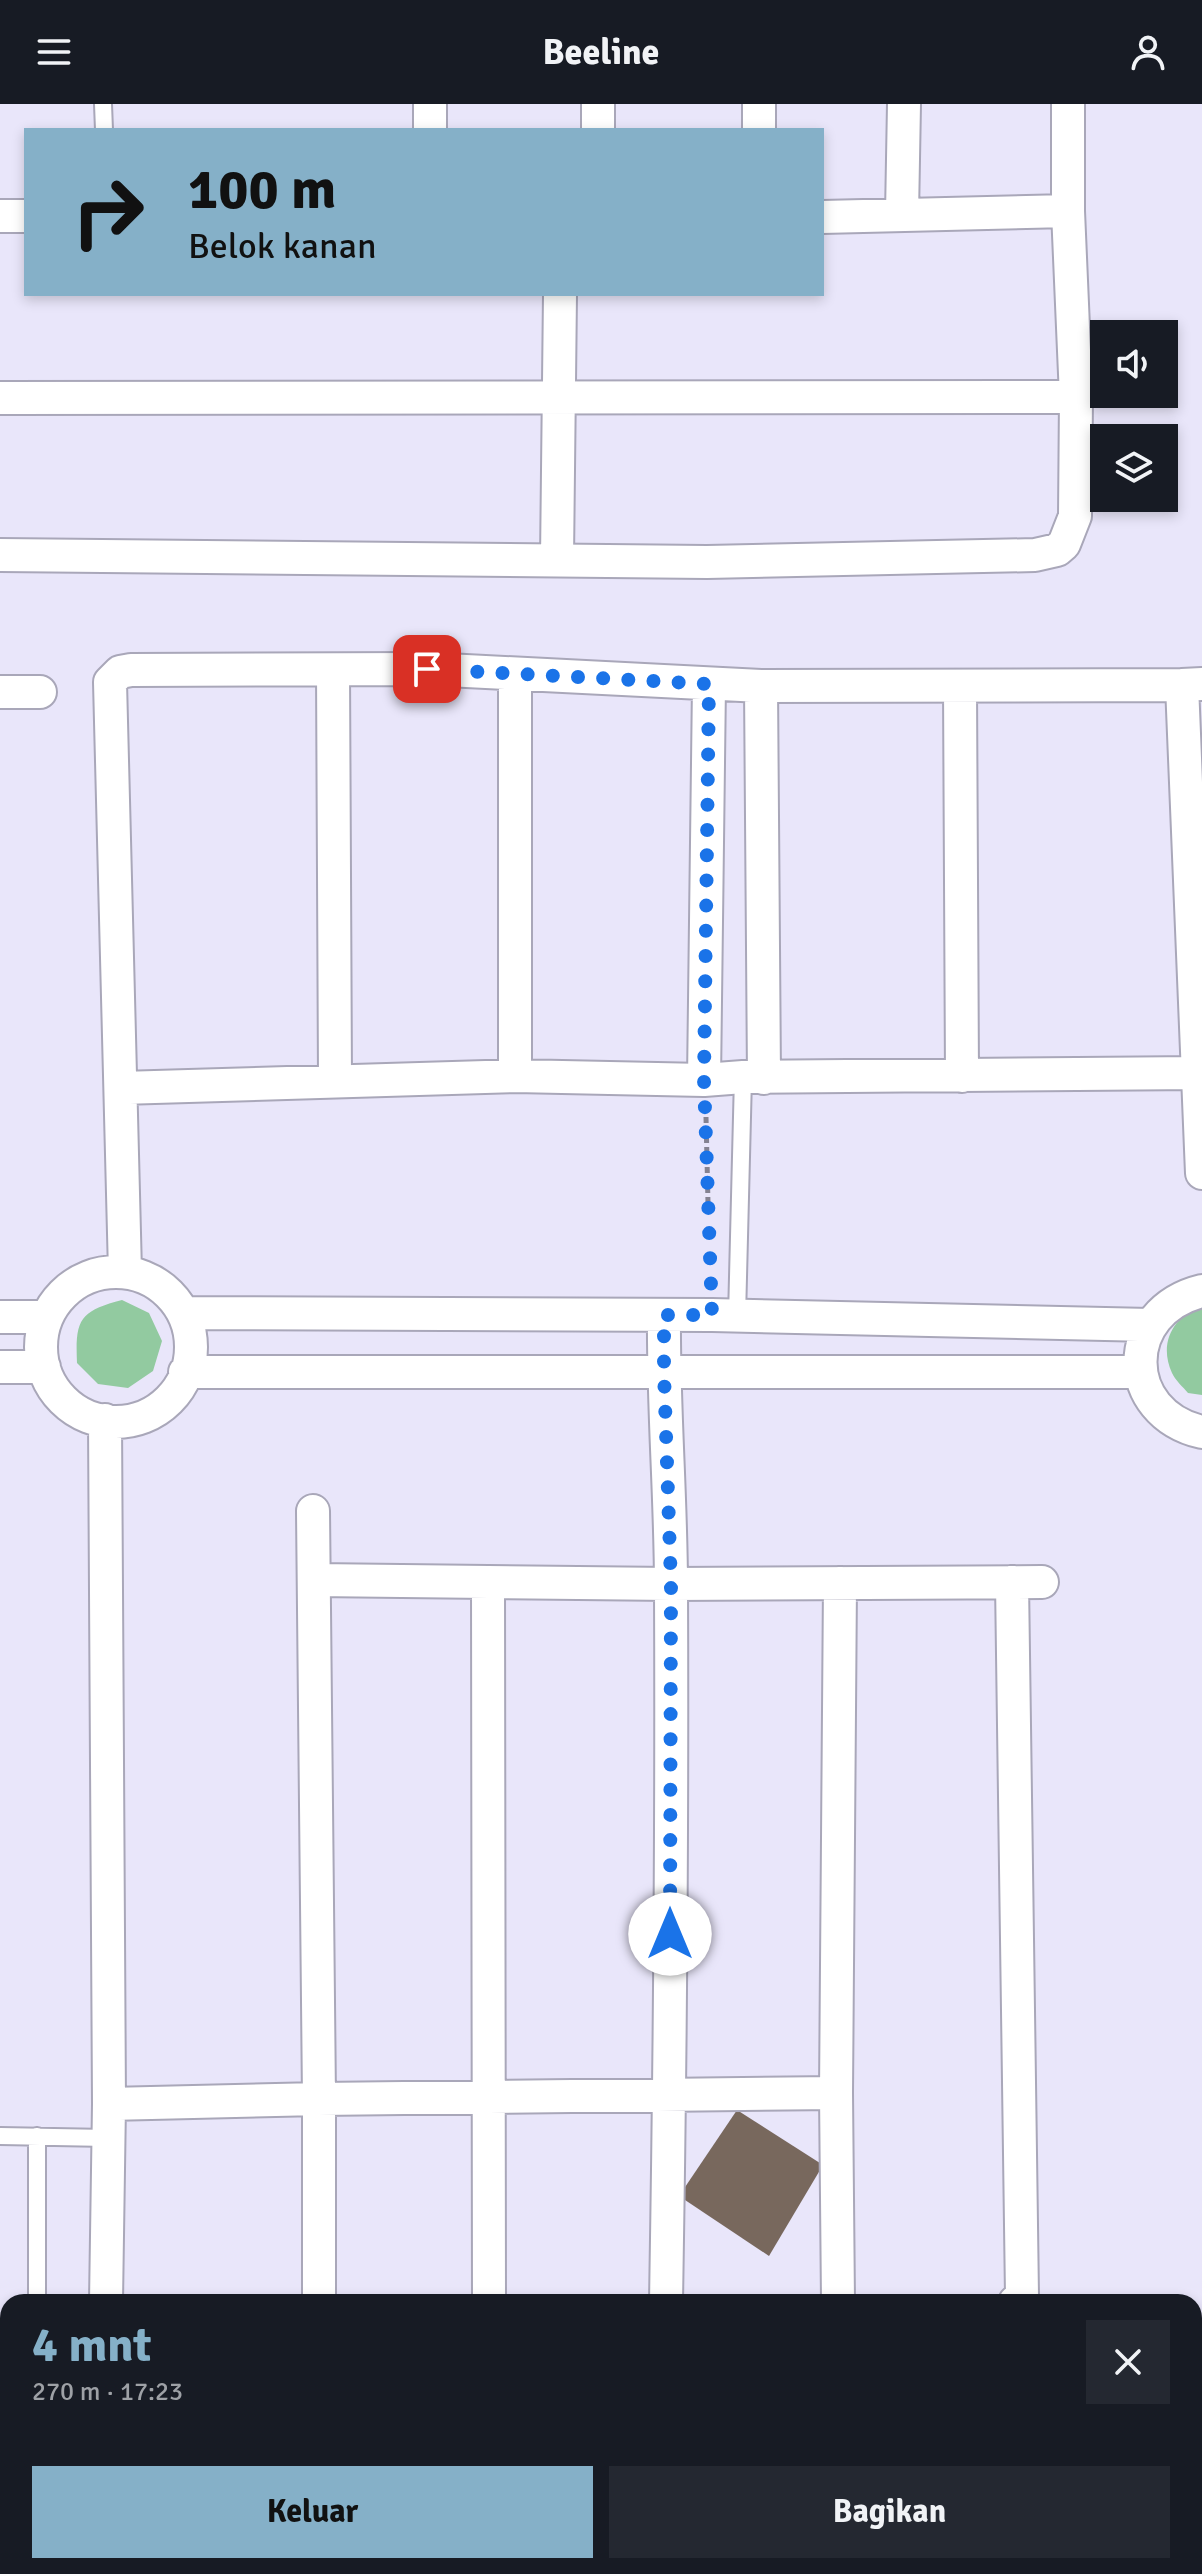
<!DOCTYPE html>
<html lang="id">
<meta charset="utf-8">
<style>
body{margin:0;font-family:Signika,sans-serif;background:#242831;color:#f1f3f6;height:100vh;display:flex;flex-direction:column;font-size:30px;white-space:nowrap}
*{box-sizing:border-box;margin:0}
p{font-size:26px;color:#9ea1a6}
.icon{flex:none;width:44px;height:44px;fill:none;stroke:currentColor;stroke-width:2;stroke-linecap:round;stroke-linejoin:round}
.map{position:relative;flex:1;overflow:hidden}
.drawer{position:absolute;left:0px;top:2190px;width:1202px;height:280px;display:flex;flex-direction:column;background:#171b24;border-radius:24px 24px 0 0;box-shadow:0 4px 12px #0003}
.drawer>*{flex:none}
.hud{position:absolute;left:24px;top:24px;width:800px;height:168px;border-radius:0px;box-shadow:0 4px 12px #0003;background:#85b0c8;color:#111;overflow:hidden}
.fabs{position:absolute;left:1090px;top:216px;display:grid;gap:16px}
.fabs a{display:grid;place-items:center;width:88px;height:88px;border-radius:0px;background:#171b24;box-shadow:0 4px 12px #0003;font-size:40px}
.pin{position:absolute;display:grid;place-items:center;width:68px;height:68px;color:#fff;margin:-34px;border-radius:16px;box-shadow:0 4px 12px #0006}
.me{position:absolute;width:88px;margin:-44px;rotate:0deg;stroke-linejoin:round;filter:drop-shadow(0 0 6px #0008)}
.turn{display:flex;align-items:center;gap:28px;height:168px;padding:0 32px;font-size:36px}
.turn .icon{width:104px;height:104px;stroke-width:2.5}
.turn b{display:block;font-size:56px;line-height:68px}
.round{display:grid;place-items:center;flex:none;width:84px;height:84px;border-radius:0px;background:#242831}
.headline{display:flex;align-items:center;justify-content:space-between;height:136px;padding:0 32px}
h1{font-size:48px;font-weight:800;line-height:60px;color:#85b0c8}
.button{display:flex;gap:16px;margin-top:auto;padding:16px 32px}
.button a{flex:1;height:92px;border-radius:0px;background:#85b0c8;color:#111;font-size:32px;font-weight:800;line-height:92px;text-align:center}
.button a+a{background:#242831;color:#f1f3f6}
header{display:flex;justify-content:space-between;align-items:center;height:104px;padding:0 32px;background:#171b24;font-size:36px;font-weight:800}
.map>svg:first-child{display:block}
</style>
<header><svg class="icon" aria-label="menu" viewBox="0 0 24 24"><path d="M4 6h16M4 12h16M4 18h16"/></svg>Beeline<svg class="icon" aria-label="person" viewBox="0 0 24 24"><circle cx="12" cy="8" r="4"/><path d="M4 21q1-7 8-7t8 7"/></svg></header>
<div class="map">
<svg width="1202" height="2470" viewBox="0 0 1202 2470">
<rect width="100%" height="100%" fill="#e9e6fa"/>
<path fill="#92caa0" d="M122,1196l27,13 13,28 -9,30 -25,17 -30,-4 -21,-21c-2,-44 3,-52 45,-63z
M1202,1200v91l-14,-2c-5,-6 -13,-13 -16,-20 -14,-31 2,-56 30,-69z"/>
<path fill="#78685d" d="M737,2006l86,55 -54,91 -90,-60z"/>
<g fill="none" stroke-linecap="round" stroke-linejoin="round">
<g stroke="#a9a7b9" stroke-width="20">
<path id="service" d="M103,0l1,26
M737,1213l6,-240
M0,2032l108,2
M37,2032v166
M0,2296h8
M35,2470v-8"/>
</g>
<g stroke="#a9a7b9" stroke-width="36">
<path id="minor" d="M430,0v26
M598,0v26
M759,0v26
M902,110l2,-110
M0,112h26
M822,113l246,-6
M0,294l1076,-1
M0,451l707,7 328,-7 22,-5 7,-6 11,-28 1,-119 -8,-186v-107
M557,455l3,-265
M333,566l2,410
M515,570v402
M1202,580l-20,1 20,488
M761,582l421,-1
M960,582l2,390
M0,588h40
M704,976l5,-396
M121,984l394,-12 189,4 39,-3 455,-4
M125,1168l-15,-590 10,-10 11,-2 296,-1 334,17 3,392
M41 1243a75 75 0 1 1 150 0a75 75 0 1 1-150 0Z
M1202,1187c-82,20 -82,122 0,141
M183,1209l529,2 438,10
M664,1211c-1,91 7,182 7,273 1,238 -1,476 -5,714
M0,1213h47
M0,1263h44
M185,1268h956
M105,1316l4,684 -3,198
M313,1407l6,588v203
M315,1476l356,4 371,-2
M488,1478l1,720
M1012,1478l10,714 -7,6
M109,2000l210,-5 517,-6
M838,2198l-2,-209 4,-510
M1194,2331l8,-2
M104,2470v-8
M682,2470l36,-8"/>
</g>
<path stroke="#858391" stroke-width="5" stroke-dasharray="6 4" stroke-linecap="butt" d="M706,1013l2,86"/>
<use href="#service" stroke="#fff" stroke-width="16"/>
<use href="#minor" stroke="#fff" stroke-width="32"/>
</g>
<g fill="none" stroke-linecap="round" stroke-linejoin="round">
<path stroke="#1a73e8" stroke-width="14" stroke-dasharray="0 25.2" d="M427,565l282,15 -5,396 8,235h-48v57l7,212 -1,350"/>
</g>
</svg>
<div class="fabs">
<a><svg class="icon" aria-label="sound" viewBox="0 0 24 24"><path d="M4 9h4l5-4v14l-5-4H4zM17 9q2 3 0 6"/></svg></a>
<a><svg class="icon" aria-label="layers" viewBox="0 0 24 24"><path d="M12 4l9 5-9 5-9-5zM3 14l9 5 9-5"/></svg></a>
</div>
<div class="pin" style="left:427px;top:565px;background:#d93025"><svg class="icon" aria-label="arrive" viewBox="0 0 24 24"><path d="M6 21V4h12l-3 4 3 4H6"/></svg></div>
<svg class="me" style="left:670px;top:1830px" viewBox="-20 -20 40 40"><circle r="19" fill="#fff"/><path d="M0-13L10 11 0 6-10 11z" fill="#1a73e8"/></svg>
<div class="hud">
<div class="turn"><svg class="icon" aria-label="right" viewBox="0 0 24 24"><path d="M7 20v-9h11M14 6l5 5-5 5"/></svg><div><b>100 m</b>Belok kanan</div></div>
</div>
<section class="drawer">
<div class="headline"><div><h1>4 mnt</h1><p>270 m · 17:23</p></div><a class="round"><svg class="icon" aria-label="close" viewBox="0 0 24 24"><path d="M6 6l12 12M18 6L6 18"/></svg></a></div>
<div class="button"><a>Keluar</a><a>Bagikan</a></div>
</section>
</div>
